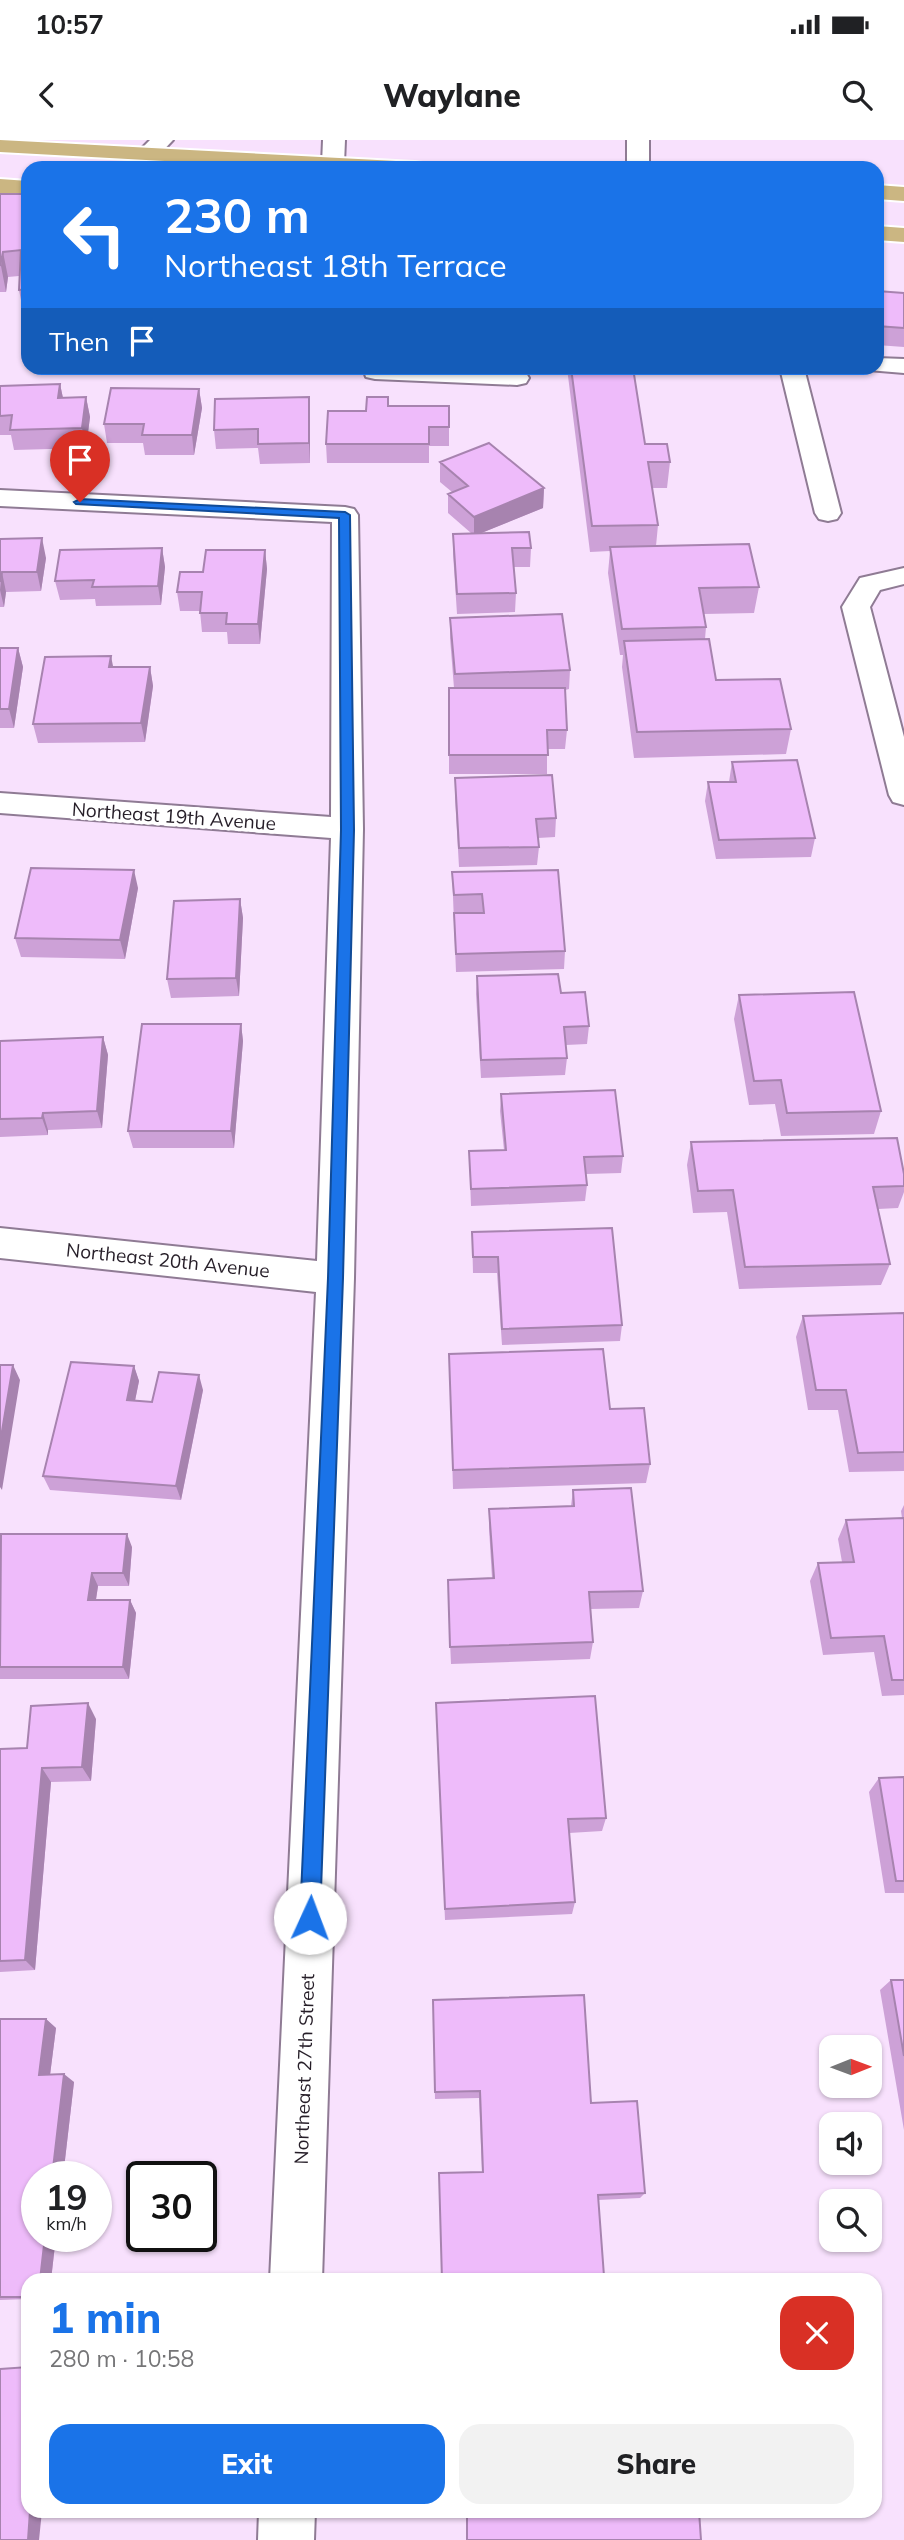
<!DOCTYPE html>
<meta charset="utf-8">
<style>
body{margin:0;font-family:Mulish,sans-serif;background:#f2f2f2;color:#202124;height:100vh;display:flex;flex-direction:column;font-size:26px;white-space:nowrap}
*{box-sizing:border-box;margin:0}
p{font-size:23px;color:#757577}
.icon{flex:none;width:38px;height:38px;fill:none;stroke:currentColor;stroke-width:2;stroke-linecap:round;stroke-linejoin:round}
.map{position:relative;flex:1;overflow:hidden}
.side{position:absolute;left:21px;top:2133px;width:861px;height:245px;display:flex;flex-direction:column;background:#fff;border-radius:21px;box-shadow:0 2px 5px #0004}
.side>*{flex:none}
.guide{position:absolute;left:21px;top:21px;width:863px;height:214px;border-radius:21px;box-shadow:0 2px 5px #0004;background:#1a73e8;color:#fff;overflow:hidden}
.needle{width:46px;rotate:89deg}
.fabs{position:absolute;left:819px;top:1895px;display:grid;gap:14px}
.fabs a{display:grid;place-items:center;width:63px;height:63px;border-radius:14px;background:#fff;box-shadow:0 2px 5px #0004;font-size:35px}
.speed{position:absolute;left:21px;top:2021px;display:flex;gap:14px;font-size:35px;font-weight:700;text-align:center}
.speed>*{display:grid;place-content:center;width:91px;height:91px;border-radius:50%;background:#fff;box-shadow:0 2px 5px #0004;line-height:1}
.speed small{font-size:18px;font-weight:400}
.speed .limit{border:4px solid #111;border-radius:10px;background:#fff;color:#111}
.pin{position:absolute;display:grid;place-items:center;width:60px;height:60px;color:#fff;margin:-72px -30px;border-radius:50% 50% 50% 0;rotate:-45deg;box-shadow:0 0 7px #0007}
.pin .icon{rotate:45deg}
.me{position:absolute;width:77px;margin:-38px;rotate:2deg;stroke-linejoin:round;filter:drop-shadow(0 0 5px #0008)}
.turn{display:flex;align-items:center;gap:24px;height:147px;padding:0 28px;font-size:32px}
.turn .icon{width:91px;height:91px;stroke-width:2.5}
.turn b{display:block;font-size:49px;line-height:60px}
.then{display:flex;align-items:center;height:66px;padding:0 28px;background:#0003;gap:14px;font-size:26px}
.round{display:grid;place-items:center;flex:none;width:74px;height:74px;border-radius:21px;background:#f2f2f2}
.headline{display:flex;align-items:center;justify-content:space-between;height:119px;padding:0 28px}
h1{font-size:42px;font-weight:800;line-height:52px;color:#1a73e8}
.primary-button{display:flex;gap:14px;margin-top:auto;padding:14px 28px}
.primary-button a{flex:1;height:80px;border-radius:21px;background:#1a73e8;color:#fff;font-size:28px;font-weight:800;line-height:80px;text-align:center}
.primary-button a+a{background:#f2f2f2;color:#202124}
.status{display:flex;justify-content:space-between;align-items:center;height:49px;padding:0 35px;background:#fff;direction:ltr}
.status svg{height:19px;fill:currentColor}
header{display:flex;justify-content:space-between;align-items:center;height:91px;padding:0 28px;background:#fff;font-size:32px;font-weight:800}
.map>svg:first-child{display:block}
</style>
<div class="status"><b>10:57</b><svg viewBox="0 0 49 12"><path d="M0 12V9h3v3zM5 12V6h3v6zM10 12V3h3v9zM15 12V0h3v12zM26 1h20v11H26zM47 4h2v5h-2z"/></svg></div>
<header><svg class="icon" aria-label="back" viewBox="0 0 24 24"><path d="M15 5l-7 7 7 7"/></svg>Waylane<svg class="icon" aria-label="search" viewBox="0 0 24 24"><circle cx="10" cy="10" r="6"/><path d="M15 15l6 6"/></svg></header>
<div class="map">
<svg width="904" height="2400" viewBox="0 0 904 2400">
<rect width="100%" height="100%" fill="#f8e1fd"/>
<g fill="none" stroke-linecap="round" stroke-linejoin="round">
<g stroke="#8f7b94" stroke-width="4">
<path id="minor" d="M150,0h23l-18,19h-16l-3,-5z
M323,0h22l-1,24 -3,4h-16l-3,-4z
M627,0h22v28h-22z
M877,218l27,1v14l-36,-3 -2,-2h11z
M363,228l154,3 9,2 3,5 -3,5 -9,2 -142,-6 -9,-2z
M780,228h24l37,145 -4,6 -9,2 -9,-2 -4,-6z
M0,350l345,17 9,2 4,6 5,314 -9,449 -32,1002h-52l46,-988 -316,-34v-30l317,33 14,-423 -331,-25v-20l331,24 1,-295 -332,-16z
M904,428v16l-24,6 -10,17 34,130v68l-11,-3 -4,-7 -47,-188 18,-29z
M259,2371h56l-1,29h-56z"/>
</g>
<g stroke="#fff" stroke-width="4">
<path id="major" d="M0,0l415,22 8,1 3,5h-133l-293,-16z
M0,39l28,2v14l-28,-2z
M877,45l27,2v14l-27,-2z
M877,86l27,2v14l-27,-2z"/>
</g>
<use href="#minor" fill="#fff" fill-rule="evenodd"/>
<use href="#major" fill="#cbb682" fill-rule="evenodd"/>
</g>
<path fill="#cda1d7" d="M0,54h28v121h-4l-5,-25v-14l-11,1 -2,15h-6z
M877,151l27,2v54l-27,-2z
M145,228h40l-40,1z
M567,228h66l12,76 25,18 -3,26h-15l6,37 -2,21 103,41 -5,26 -50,1 2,13 -1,12 11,41 75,49 -5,25 -152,4 -12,-91 1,-12h-3l-12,-82 2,-22 -20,1z
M60,244l3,14 23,-1 4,20 -4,31 -72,2 -3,-15h-11v-49z
M199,249l3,19 -8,47h-49l-2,-12h-36l-3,-19z
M309,257l1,19v47l-50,1 -2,-16 -42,1 -2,-19z
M388,266h61v40h-20v17h-102l-1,-19 40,-33z
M440,322l104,26 -1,20 -62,25 50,15 -1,19h-17l3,26 -1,19 -58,2 -4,-61v-19l18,-1 -23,-20v-19l4,-2 -12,-10z
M0,399l46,19 -5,33 -35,1 -2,15h-4z
M162,408l3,19 -4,38 -65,1 -1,-7 -35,1 -5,-19z
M265,410l2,19 -7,75h-32l-1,-12h-25l-2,-21h-20l-3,-19 26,-20z
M450,478l120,52 -1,19 -4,1 2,40 -2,19h-18v25h-98v-86h5l-4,-50z
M0,508h18l5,19 -9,61h-14z
M113,527h37l3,19 -8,56 -107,1 -5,-19z
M732,622l83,76 -4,19 -95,2 -11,-58 3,-19h21z
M455,638l101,40 -1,19 -17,1 1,9 -2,18 -78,2 -4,-70z
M452,732l113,79 -1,18 -108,3z
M138,748l-13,71 -104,-2 -6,-19z
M240,759l3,19 -4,78 -68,2 -4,-19z
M477,836l112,50 -2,18 -21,1 1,13 -2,17 -84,3 -5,-84z
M739,855l142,116 -7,23 -93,2 -6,-32 -26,1 -15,-86z
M241,884l2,17 -9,107h-101l-5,-17z
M103,897l5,18 -6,73 -54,2v5l-48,2v-96z
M501,954l122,62 -2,17 -35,1 1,11 -2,16 -114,5 -2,-55 35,-1 -4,-39z
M691,1002l213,32v18l-6,16 -20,1 12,55 -9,21 -142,4 -12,-77 -34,1 -6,-48z
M472,1092l150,93 -2,16 -118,4 -5,-72h-24z
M904,1173v158l-55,1 -11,-62h-30l-12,-73 7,-21z
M449,1214l161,55 40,55 -4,19 -193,6z
M134,1226l5,15 -4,20 17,1 51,-12 -22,110 -131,-10 -7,-14z
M573,1350l70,101 -4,17 -49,1 3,33 -3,17 -139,5 -3,-67 44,-19 -3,-50v-19l82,-3z
M904,1365v190l-22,1 -8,-44 -51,3 -13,-74 8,-18 24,-1 -4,-23 8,-19 56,-2 -1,-7z
M0,1398l132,9 -3,39h-31l-2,14h34l6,13 -7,66h-129z
M436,1563l170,115 -4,13 -33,2 6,69 -3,12 -127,6z
M96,1579l-5,62 -40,1 -16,188 -35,2v-223l27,-1z
M904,1637v116h-19l-16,-101 10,-14z
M891,1840h13v150l-24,-140z
M433,1860l158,103 54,90 -5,5 -42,2 6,76 -4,3 -31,1h-127l40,-108 -3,-74 -44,1z
M0,1879h46l10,9 -6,47 24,7 -11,95h-26v59h19l-5,44h-23v19l-28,1z"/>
<path fill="#a783af" d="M3,112l5,25 -2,15 -5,-26z
M60,244l4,19 -6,-5z
M199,249l3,19 -8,47 -2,-20z
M86,257l4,20 -4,31 -4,-20z
M309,257l1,19v47l-1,-20z
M544,348l-1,20 -69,28v-19z
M42,398l4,20 -5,33 -4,-19z
M162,408l3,19 -4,38 -3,-19z
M265,410l2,19 -7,75 -2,-20z
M2,432l4,20 -2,15 -4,-17z
M18,508l5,19 -9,61 -5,-19z
M111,516l4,20 -6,-9z
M150,527l3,19 -8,56 -4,-19z
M134,730l4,18 -13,71 -5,-19z
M240,759l3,19 -4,78 -3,-18z
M241,884l2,17 -9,107 -3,-17z
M103,897l5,18 -6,73 -5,-17z
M43,973l5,17v5l-6,-17z
M13,1225l7,15 -18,110 -2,-3v-44z
M134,1226l5,15 -7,34 -5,-15z
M199,1235l4,15 -22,110 -5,-14z
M127,1394l5,13 -3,39 -6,-13z
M92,1433l6,13 -4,26 -6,-12z
M130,1460l6,13 -7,66 -6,-12z
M88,1563l8,16 -5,62 -9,-14z
M42,1628l9,14 -16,188 -10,-10z
M46,1879l10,9 -7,55 -10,-8z
M64,1934l10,8 -11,95h-11z
M45,2096h11l-5,44h-11z
M30,2371h12l-3,29h-11z"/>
<path fill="#eebbfa" stroke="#a783af" stroke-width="2" d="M0,54h28v95l-9,1 2,-40 -18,2 -3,14z
M877,151l27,2v35l-27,-2z
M571,228h62l12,76h22l3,18h-22l10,63 -66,1z
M60,244l-2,14 28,-1 -4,31 -72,2 2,-15 -12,1v-30z
M111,248l88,1 -7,46h-50l2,-11h-40z
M309,257v46l-51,1v-15l-44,1 1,-31z
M367,257h21v9h61v21h-20v17h-103l2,-33h38z
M489,303l55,45 -70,29 -26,-23 20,-8 -28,-24z
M529,392l2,16h-19l4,45 -59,1 -4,-60z
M42,398l-5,34h-35l-2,10v-43z
M749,404l10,43 -60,1 7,39 -84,2 -12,-82z
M162,408l-4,38 -66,1 2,-7 -39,1 5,-31z
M206,410h59l-7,74h-32l1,-11h-27l2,-21h-25l3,-20h23z
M562,474l8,56 -115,4 -5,-56z
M709,499l7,41 64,-1 11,50 -154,3 -13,-91z
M0,508h18l-9,61h-9z
M111,516l-2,11h41l-9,56 -108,1 12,-67z
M449,548h116l2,42h-20l1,25h-99z
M797,620l18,78 -96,2 -11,-58h28l-4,-20z
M552,635l4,43 -20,1 3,28 -80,1 -4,-70z
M31,728l103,2 -14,70 -105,-2z
M558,730l7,81 -109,3 -2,-41h30l-2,-19 -28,1 -2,-23z
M240,759l-4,79 -69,1 7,-78z
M558,834l3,19 24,-1 4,34 -25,1 3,31 -86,2 -4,-84z
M854,852l27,119 -94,2 -6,-33 -27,1 -15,-86z
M142,884h99l-10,107h-103z
M103,897l-6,74 -54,2 -1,5 -42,1v-78z
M615,950l8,66 -39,1 3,28 -116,4 -2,-38 37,-1 -5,-56z
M897,998l7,36v12l-31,1 17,77 -145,3 -12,-77 -35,1 -7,-49z
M612,1088l10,97 -120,4 -4,-72h-25l-1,-25z
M904,1173v139l-46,1 -12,-63h-30l-13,-74z
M603,1209l7,60 34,-1 6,56 -197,6 -4,-116z
M71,1222l63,4 -7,34 25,2 7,-30 40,3 -23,111 -133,-10z
M0,1225h13l-13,78z
M631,1348l12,103 -54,1 4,50 -143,5 -2,-67 46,-2 -5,-69 85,-3 -1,-16z
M904,1378v162h-12l-8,-44 -53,2 -13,-75 36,-1 -8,-42z
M1,1394h126l-4,39h-31l-4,27h42l-7,67h-123z
M595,1556l11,122 -38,1 7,83 -130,7 -9,-206z
M88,1563l-6,64 -40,1 -17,192 -25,1v-212l27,-1 4,-42z
M904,1637v104h-8l-17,-103z
M891,1840h13v76z
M584,1855l7,108 46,-2 8,92 -47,2 6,81 -111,4h-51l-3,-107 44,-1 -3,-81 -45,1 -2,-92z
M0,1879h46l-7,56 25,-1 -12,103h-15v59h8l-5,44h-12v17h-28z
M28,2227v144h2l-2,29h-28v-171z
M467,2371h232l2,29h-234z"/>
<path fill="#1a73e8" stroke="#114b97" stroke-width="2" d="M80,359l265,13 5,3 4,315 -11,448 -23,640 -3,7 -7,3 -7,-3 -3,-7 28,-640 13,-448 -2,-312 -263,-14 -2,-2z"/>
<g text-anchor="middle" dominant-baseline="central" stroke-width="7" stroke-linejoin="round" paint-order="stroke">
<g font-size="19" fill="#261e28" stroke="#fff">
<text transform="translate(174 676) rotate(4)">Northeast 19th Avenue</text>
<text transform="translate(168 1120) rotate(6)">Northeast 20th Avenue</text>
<text transform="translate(304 1929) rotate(-88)">Northeast 27th Street</text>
</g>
</g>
</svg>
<div class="fabs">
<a><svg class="needle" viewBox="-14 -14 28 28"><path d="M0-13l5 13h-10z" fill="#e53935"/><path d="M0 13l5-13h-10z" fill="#757577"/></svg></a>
<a><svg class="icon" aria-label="sound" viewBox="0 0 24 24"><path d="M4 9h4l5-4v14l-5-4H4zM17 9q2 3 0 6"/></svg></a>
<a><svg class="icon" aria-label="search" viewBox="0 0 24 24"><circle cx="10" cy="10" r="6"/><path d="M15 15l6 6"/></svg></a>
</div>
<div class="speed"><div>19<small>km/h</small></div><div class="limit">30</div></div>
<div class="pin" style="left:80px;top:362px;background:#d93025"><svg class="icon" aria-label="arrive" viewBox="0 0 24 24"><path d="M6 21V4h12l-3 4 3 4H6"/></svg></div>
<svg class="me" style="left:310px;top:1778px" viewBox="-20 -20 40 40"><circle r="19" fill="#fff"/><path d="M0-13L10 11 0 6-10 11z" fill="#1a73e8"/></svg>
<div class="guide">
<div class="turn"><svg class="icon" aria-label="left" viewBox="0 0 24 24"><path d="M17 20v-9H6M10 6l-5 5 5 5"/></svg><div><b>230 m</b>Northeast 18th Terrace</div></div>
<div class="then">Then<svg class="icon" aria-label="arrive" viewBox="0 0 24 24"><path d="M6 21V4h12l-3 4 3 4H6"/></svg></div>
</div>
<section class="side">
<div class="headline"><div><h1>1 min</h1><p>280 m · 10:58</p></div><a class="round" style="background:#d93025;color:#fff"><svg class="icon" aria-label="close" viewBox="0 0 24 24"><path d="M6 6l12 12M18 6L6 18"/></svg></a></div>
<div class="primary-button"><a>Exit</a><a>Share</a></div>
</section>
</div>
